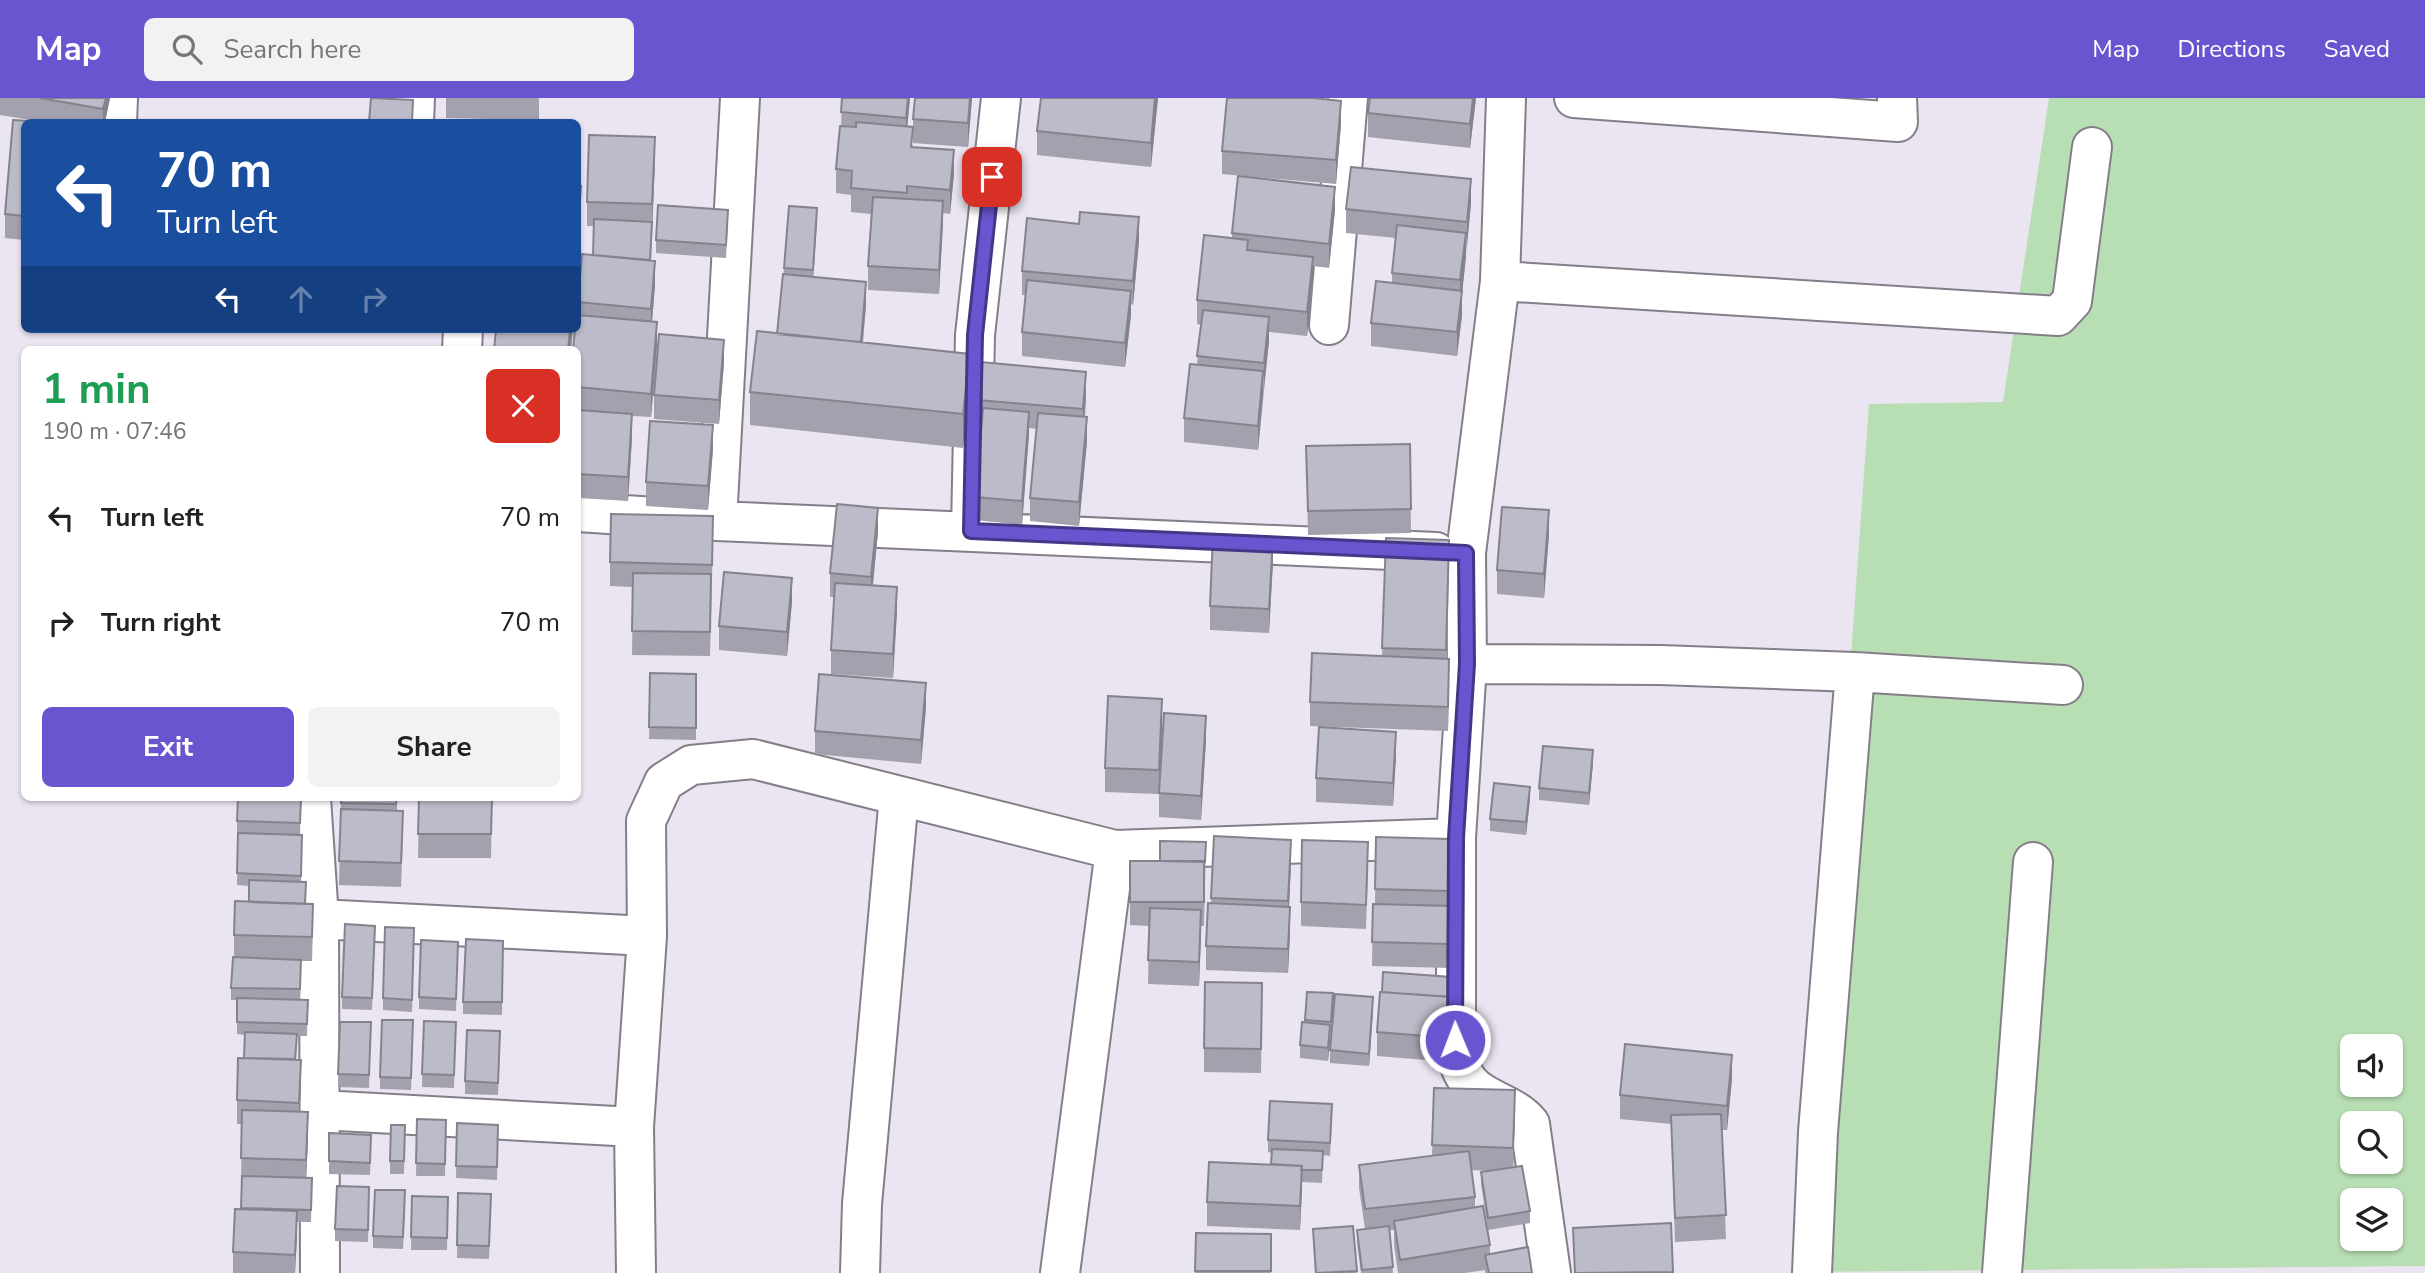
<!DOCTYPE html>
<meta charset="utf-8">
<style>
body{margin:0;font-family:"Nunito Sans",sans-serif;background:#f2f2f2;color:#222;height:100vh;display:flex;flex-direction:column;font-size:26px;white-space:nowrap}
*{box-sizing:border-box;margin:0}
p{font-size:23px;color:#767676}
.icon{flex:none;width:38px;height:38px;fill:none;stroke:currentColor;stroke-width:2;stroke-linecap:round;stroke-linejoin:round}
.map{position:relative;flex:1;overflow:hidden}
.drawer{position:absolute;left:21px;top:248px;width:560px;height:455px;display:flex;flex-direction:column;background:#fff;border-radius:10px;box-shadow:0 2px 5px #0004}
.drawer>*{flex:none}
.guide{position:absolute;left:21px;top:21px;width:560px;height:214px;border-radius:10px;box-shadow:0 2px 5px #0004;background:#1a4fa0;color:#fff;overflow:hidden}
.fabs{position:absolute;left:2340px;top:936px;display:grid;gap:14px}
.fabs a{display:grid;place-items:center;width:63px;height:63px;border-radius:10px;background:#fff;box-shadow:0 2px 5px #0004;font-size:35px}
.pin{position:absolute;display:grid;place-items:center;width:60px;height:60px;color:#fff;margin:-30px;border-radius:14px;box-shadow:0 4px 10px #0006}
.me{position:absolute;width:77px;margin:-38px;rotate:359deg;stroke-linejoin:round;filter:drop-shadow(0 0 5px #0008)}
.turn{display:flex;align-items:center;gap:24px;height:147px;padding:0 21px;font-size:32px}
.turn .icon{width:91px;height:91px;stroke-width:2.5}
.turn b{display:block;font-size:49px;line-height:60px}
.lanes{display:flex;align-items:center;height:66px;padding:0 21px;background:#0003;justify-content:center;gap:35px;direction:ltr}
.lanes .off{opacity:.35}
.round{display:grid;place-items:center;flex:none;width:74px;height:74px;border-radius:10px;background:#f2f2f2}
.summary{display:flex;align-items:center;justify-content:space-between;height:119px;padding:0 21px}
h1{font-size:42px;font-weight:700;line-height:52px;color:#1e9e55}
.cta{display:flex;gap:14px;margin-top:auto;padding:14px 21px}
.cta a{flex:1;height:80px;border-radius:10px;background:#6855cf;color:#fff;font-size:28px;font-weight:700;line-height:80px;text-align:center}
.cta a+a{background:#f2f2f2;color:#222}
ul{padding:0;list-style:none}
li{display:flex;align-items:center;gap:21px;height:105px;padding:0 21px}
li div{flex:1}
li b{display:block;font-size:26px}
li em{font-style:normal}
header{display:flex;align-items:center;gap:42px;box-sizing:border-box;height:98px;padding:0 35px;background:#6855cf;color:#fff}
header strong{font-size:33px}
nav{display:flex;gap:38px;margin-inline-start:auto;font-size:24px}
.search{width:490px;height:63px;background:#f2f2f2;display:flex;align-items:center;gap:18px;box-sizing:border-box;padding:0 24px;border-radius:10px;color:#767676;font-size:26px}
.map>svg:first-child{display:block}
</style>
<header>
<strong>Map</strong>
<div class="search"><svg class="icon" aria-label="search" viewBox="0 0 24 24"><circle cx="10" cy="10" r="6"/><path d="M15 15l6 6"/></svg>Search here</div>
<nav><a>Map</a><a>Directions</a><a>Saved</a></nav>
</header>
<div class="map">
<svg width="2425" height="1175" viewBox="0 0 2425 1175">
<rect width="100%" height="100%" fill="#ebe4f1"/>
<path fill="#b8dfb3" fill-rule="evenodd" d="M2049,0h376v1168l-618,6 62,-868 134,-2zM2352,948h38v39h-38zM2352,1026h38v38h-38zM2352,1102h38v39h-38z"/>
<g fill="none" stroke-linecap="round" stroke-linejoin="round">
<g stroke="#857e8a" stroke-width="42">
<path id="minor" d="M1506,0l-6,183 -34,272 1,111 -11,174v216c4,13 8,25 19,34 17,14 41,18 55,36l21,149
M1574,0l324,24 -1,-24
M117,24l1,-24
M414,24l1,-24
M1500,183l558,35 14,-15 20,-154
M1329,227l19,-227
M462,252l1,-21
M578,414l139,9 719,31
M717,423l23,-423
M971,433l4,-196 26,-237
M1467,566l193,1 195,7 208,13
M311,700l8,121 1,354
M319,821l328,17
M320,1012l314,17
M636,1175l-2,-146 13,-191 -1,-115 18,-39 27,-17 62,-6 362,91 341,-12
M860,1175l2,-69 37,-408
M1060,1175l55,-423
M1812,1175l6,-141 37,-460
M2002,1175l31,-411"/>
</g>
<use href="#minor" stroke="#fff" stroke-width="38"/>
</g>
<path fill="#a2a1ad" d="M0,0h110l-5,24h-81v118l-19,-2v-24l8,-94 30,2 -43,-7z
M446,0h93v22l-93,-2z
M842,0h68l-3,28 6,21 41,27 -4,40 -7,-1 -4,81 -71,-4v-24l3,-52 -20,-2v-17l-15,-2v-24l5,-42z
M915,0h57l-4,49 -55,-4v-24z
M1041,0h117l-7,69 -114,-12v-24z
M1476,0l-6,50 -102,-11v-24z
M1341,26l-5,60 -114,-10v-23z
M655,63l-4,100 4,24 -3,37 5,24 -6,71 -19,-1v22l-4,63 -50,-3v-199l15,-44 1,-29h-7v-24z
M1471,105l-9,91v21l-5,41 -86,-10v-23l21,-40v-10l4,-35 -50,-5v-24z
M1335,112l-6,58 -16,-2v15l-6,55 -38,-4v9l-11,109 -74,-8v-24l13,-54 4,-39 -4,-1v-24l35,-62v-5z
M817,122l-4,56 53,29 -3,38 107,45 -7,60 -213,-23v-33l27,-58 7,-66z
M728,125l-2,35 -70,-5v-13z
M1139,143l-6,64 -2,-1v11l-6,52 -103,-11v-24l4,-37h-4v-24z
M724,265l-5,61 -65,-5v-24z
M1086,298l-1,21 2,24 -8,85 -49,-5v-23l7,-69 -8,-1 -7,97 -47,-5v-23l7,-73h-4v-24z
M1410,346l1,89 -103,2 -2,-89z
M713,351l-5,61 -62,-4v-24z
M878,434l-5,53 24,26 -4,67 -62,-4v-24l3,-53h-4v-24z
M1549,436l-5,64 -47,-4v-24z
M1386,440l63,26 -2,94 2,24 -1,49 -138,-5v-24l72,-46z
M713,442l-3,116 -78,-1 1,-68 -23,-1v-24z
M1273,463l-4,72 -59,-3v-24z
M792,504l-5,54 -68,-6v-24z
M650,575l46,1v66l-47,-1z
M926,609l-5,57 -106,-10v-23z
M1162,625l-3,68 47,-51 -5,80 -42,-3v-23l-54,-2v-24z
M1396,658l-3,50 -77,-4v-24z
M1593,665l-4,42 -50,-5v-12z
M301,700l-1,37h2l-1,47 5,22 7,24 -1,33h-11l-1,39h8l-1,36h-10l-1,24 5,24 -2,28 9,24 -2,42h6l-1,44h-14l-2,51h-62v-21l8,-43v-27l1,-58h-5v-24l7,-42 1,-23 -8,-1v-34h-6v-12l3,-31v-22l15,-33v-16l-12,-1 1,-52h-1v-12z
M341,700h56v13l6,24 -2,52 -62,-2z
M419,700h73l-1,60h-73z
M1530,701l-4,36 -36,-4v-12z
M1214,738l77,28 -2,43 1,24 -2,42 -82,-3v-24l5,-43z
M1376,739l74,26 -1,43h2l-1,62 -78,-2 1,-62h2z
M1206,744l-2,84h-3l-2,60 -51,-2 1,-58 -19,-1v-64h30z
M1368,768l-2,63 -65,-3v-24z
M414,830l-2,84 -29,-2v-12z
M375,840l-3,72 -30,-1v-12z
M503,843l-1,74 -39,-1v-12z
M458,844l-2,69 -37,-2v-12z
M1450,899l3,24 -3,41 -73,-6v-24z
M1333,907l-5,56 -28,-3v-13l5,-25z
M1262,909l-1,66 -57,-1v-24z
M1373,912l-4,56 -39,-3v-13z
M424,923l32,1 -2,66 -32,-1z
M340,924h31l-2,66 -31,-1z
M413,935l-2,57 -31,-1v-12z
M500,946l-2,51 -33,-1v-13z
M1732,981l-5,51h-5l4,109 -51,3 -4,-118 -51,-5v-24z
M1434,990l81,26 -2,53 17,44v12l-42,7 -7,-46v-12l8,-1 -18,-1 4,27v10l15,38v9l42,19h-47v-3l-20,3h-67l-4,-28v-15h-4l3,43h-32l-4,-30v-13l8,-1 -6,-41v-23l73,-9z
M1332,1019l-2,39 -7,-1 -1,28 -20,-1 -2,48 -93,-4v-24l64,-38 1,-11 -4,-1v-12z
M417,1021l29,1 -1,56h-29z
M457,1025l41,2 -1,55 -41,-2z
M405,1027l-1,49h-14v-13z
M329,1035l42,14 -1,28 -41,-1z
M369,1089l-1,55 -33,-1v-12z
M458,1095l33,13 -2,53 -32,-1z
M412,1098l36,1 -1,53h-36z
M405,1105l-2,46 -30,-1v-12z
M1353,1128l4,47h-42l-2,-44z
M1196,1135l75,1v39h-76z"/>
<path fill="#84838d" d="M106,0h4l-5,24h-2v-13z
M908,0h2l-4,44v-24z
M970,0h2l-4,49v-24z
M1155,0h3l-7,69v-24z
M1473,0h3l-6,50v-24z
M1341,3v23l-5,60v-24z
M655,39v24l-3,67v-24z
M954,52v24l-4,40v-24z
M1471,81v24l-4,43v-24z
M581,88v24l-3,42v-24z
M1335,89v23l-6,58v-24z
M943,103v24l-4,69v-24z
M817,110v12l-4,62v-12z
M1139,119v24l-6,64v-24z
M1466,135v24l-4,37v21l-5,41v-24l3,-31v-21z
M1313,159v24l-6,55v-24z
M655,163v24l-4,48v-24z
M866,184v23l-6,63v-24z
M1131,193v24l-6,52v-24z
M1269,219v24l-5,46v-24z
M657,224v24l-6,71v-23z
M570,231h3l-2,21h-3z
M724,242v23l-5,61v-24z
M970,256v34l-7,60v-34z
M1263,273v24l-5,55v-24z
M1086,274v24l-3,37v-24z
M1029,314v24l-7,89v-24z
M632,316v24l-4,63v-24z
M1087,319v24l-8,85v-24z
M713,327v24l-5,61v-24z
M878,410v24l-7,69v-24z
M1549,412v24l-5,64v-24z
M1273,439v24l-4,72v-24z
M792,480v24l-5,54v-24z
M897,489v24l-4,67v-24z
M1449,561v23l-1,49v-24z
M926,585v24l-5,57v-24z
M1162,601v24l-3,71v-24z
M1206,618v24l-5,80v-24z
M1396,634v24l-3,50v-23z
M1593,652v13l-4,42v-12z
M1530,689v12l-4,36v-13z
M1291,742v24l-3,61v-24z
M1290,809v24l-2,42v-24z
M1201,812v24l-2,52v-24z
M1373,899v13l-4,56v-12z
M1453,899v24l-3,41v-24z
M1330,927v13l-2,23v-13z
M1732,957v24l-5,51v-24z
M301,962v24l-2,43v-24z
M1515,992v24l-2,58v-24z
M308,1014v24l-2,48v-24z
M1302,1068v24l-2,40v-24z
M297,1113v24l-2,38v-18z"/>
<path fill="#bcbbc9" stroke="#84838d" stroke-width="2" d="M40,0h66l-3,11z
M371,0l42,2 -1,22h-43z
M842,0h66l-2,20 -65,-6z
M915,0h55l-2,25 -55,-4z
M1041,0h114l-4,45 -114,-12z
M1227,0h86l28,3 -5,59 -114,-9z
M1370,0h103l-3,26 -102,-11z
M13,22l31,2h-20v94l-19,-2z
M856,24l57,5 -2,20 43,3 -4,40 -43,-4v7l-56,-5 1,-17 -16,-2 4,-43 16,1z
M589,37l66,2 -3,67 -65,-2z
M1351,69l120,12 -4,43 -121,-13z
M1238,78l97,11 -6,57 -97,-11z
M578,88h3l-3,42z
M873,99l70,4 -4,69 -71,-4z
M658,107l70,5 -2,35 -70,-5z
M789,108l28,2 -4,62 -29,-2z
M1080,114l59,5 -6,64 -111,-10 5,-53 52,6z
M594,121l58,3 -2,38 -57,-5z
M1397,127l69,8 -6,47 -68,-7z
M1204,137l44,5 -1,10 66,7 -6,55 -110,-12z
M582,156l73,7 -4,48 -73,-7z
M783,176l83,8 -5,60 -84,-8z
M1027,182l104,11 -6,52 -103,-11z
M1376,183l86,10 -5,41 -86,-9z
M1203,212l66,7 -5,46 -67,-7z
M578,217l79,7 -6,72 -73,-7v-37h-5l2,-21h3z
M496,231h74l-2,21h-74z
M757,233l213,23 -7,60 -213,-22z
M659,236l65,6 -5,60 -65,-5z
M981,264l105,10 -3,37 -105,-9z
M1190,266l73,7 -5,55 -74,-8z
M983,310l46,4 -7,89 -47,-4z
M578,312l54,4 -4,63 -50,-3z
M1038,315l49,4 -8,85 -49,-4z
M650,323l63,4 -5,61 -62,-4z
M1410,346l1,65 -103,2 -2,-65z
M837,406l41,4 -7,69 -41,-4z
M1502,409l47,3 -5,64 -47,-4z
M611,416l102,2 -1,49 -102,-3z
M1213,436l60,3 -4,72 -59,-3z
M1386,440l63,2 -3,110 -64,-2z
M724,474l68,6 -5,54 -68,-6z
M633,475l78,1 -1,58 -78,-1z
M835,485l62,4 -4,67 -62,-4z
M1312,555l137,6 -1,48 -138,-5z
M650,575l46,1v54l-47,-1z
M819,576l107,9 -5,57 -106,-9z
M1108,598l54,3 -3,71 -54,-2z
M1164,615l42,3 -5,80 -42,-3z
M1319,629l77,5 -3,51 -77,-5z
M1543,648l50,4 -4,43 -50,-5z
M1494,685l36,4 -4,35 -36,-3z
M238,700h63l-1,25 -63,-2z
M341,700h56l-1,6 -55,-1z
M419,700h73l-1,36h-73z
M341,711l62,2 -2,52 -62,-2z
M238,735l64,2 -1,41 -64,-3z
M1214,738l77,4 -3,61 -77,-3z
M1376,739l74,2 -2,52 -73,-2z
M1302,742l66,2 -2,63 -65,-3z
M1160,743l46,1 -1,20 -45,-1z
M1130,763h74v41h-74z
M249,782l57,2 -1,22 -56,-2z
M235,803l78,3 -1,33 -78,-2z
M1208,805l82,4 -2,42 -82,-3z
M1373,806l78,2 -1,38 -78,-2z
M1150,810l51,2 -2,52 -51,-2z
M345,826l30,2 -3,72 -30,-1z
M385,829l29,1 -2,72 -29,-2z
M466,841l37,2 -1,61h-39z
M421,842l37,2 -2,57 -37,-2z
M233,859l68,3 -1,29 -69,-1z
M1383,874l68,5 -2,20 -67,-5z
M1205,884l57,1 -1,66 -57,-1z
M1307,894l26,1 -2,29 -26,-2z
M1380,894l73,5 -3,41 -73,-6z
M1335,896l38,3 -4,57 -39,-4z
M237,900l71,2 -1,24 -70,-2z
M382,922h31l-2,58 -31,-1z
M424,923l32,1 -2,53 -32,-1z
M340,924h31l-2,53 -31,-1z
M1302,924l28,3 -2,23 -28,-3z
M467,932l33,1 -2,52 -33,-2z
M245,934l52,2 -2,25 -51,-1z
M1625,946l107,11 -5,51 -107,-11z
M238,960l63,2 -2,43 -62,-3z
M1434,990l81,2 -2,58 -81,-3z
M1270,1003l62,3 -2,39 -62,-3z
M242,1012l66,2 -2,48 -65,-2z
M1721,1016l5,101 -51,3 -4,-103z
M417,1021l29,1 -1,44 -29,-1z
M457,1025l41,2 -1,42 -41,-1z
M391,1027h14l-1,36h-14z
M329,1035l42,2 -1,28 -41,-2z
M1272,1051l51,2 -1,19h-21l1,-4 -31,-2z
M1469,1053l6,46 -110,12 -6,-44z
M1209,1064l93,4 -2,40 -93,-4z
M1522,1068l8,45 -42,7 -7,-46z
M242,1078l70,2 -1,32 -70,-2z
M337,1088l32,1 -1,43 -33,-1z
M375,1092h30l-2,47 -30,-1z
M458,1095l33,1 -2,52 -32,-1z
M412,1098l36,1 -1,41 -36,-1z
M1483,1108l7,39 -90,15 -6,-39z
M235,1111l62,2 -2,44 -62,-3z
M1671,1125l2,49 -98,1 -2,-45z
M1353,1128l4,45 -41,2 -3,-44z
M1389,1128l4,41 -31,3 -5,-40z
M1196,1135l75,1v37h-76z
M1528,1149l4,26h-43l-4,-18z"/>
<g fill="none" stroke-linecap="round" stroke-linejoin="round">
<g stroke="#443787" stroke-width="18">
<path id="route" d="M992,79l-17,158 -4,196 495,22 1,111 -11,174 -1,202"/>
</g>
<use href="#route" stroke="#6855cf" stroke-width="12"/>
</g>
</svg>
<div class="fabs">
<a><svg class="icon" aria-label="sound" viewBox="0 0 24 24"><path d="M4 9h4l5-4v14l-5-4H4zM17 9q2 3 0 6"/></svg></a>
<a><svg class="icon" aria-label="search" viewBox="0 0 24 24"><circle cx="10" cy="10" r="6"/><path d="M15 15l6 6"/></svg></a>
<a><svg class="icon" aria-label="layers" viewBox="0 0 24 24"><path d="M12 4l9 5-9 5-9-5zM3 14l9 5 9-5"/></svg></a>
</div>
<div class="pin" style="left:992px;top:79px;background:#d93025"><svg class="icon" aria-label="arrive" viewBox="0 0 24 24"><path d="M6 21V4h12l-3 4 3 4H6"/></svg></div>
<svg class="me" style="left:1455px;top:942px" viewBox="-20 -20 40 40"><circle r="17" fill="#6855cf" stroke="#fff" stroke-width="3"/><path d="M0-11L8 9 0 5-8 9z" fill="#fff"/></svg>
<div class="guide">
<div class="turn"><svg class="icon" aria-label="left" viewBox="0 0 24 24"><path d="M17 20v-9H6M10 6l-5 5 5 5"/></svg><div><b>70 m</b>Turn left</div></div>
<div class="lanes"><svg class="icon" aria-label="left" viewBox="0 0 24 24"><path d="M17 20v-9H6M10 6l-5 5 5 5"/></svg><svg class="icon off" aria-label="ahead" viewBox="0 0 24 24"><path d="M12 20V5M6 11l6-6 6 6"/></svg><svg class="icon off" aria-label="right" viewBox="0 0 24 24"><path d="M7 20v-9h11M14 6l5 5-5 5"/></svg></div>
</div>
<section class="drawer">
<div class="summary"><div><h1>1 min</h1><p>190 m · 07:46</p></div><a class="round" style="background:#d93025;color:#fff"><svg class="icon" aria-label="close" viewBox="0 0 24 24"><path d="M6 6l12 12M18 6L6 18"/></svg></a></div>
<ul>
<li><svg class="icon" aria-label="left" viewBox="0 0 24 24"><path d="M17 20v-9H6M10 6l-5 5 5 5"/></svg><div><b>Turn left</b></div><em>70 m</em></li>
<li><svg class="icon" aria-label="right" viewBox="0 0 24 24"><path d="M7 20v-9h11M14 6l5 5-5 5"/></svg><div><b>Turn right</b></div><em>70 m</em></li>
</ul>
<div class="cta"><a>Exit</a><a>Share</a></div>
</section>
</div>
